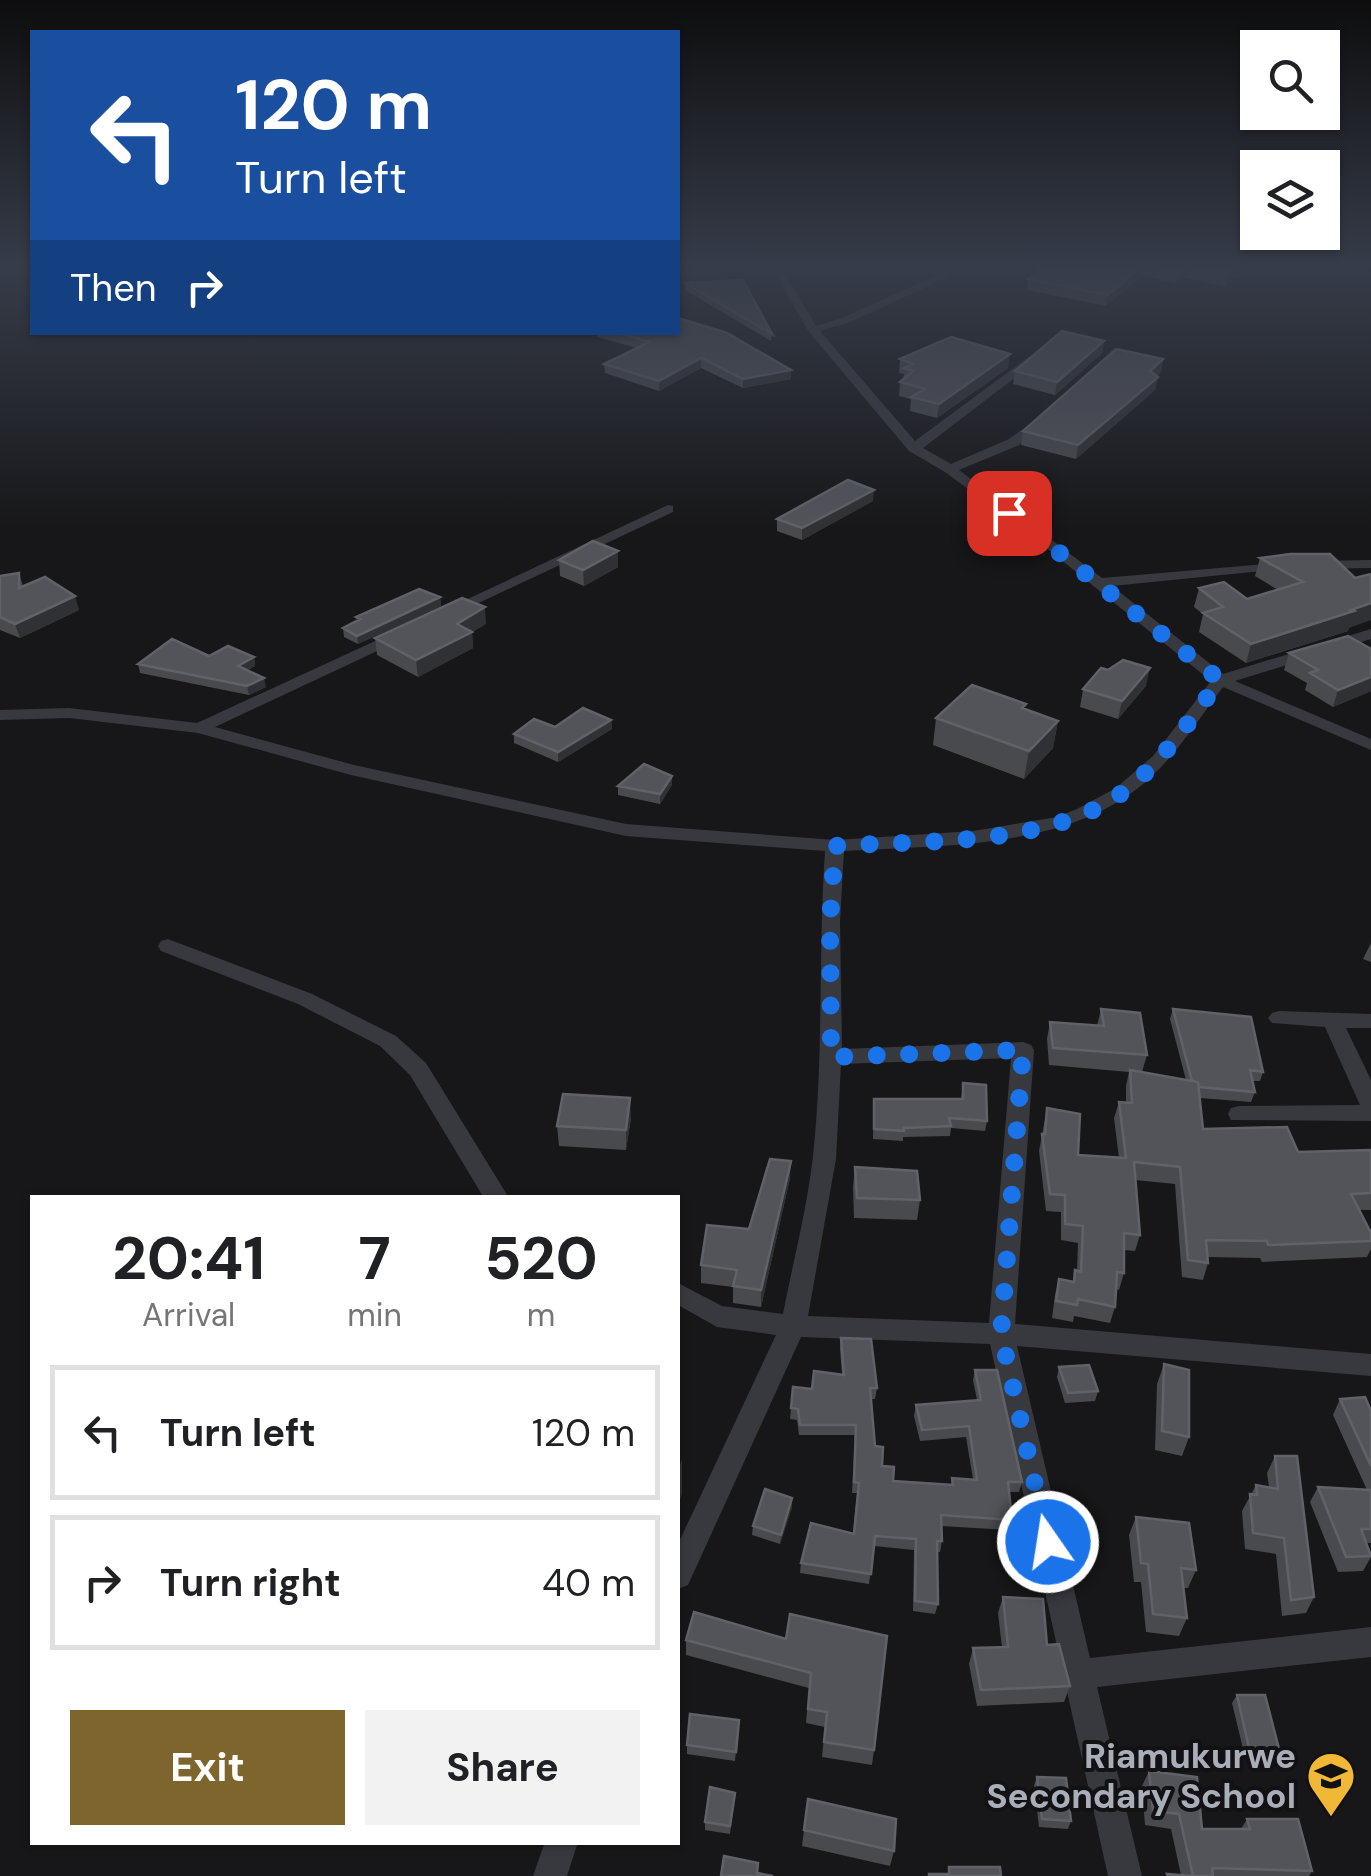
<!DOCTYPE html>
<style>
body{margin:0;font-family:"DM Sans",sans-serif;background:#f2f2f2;color:#202124;height:100vh;display:flex;flex-direction:column;font-size:38px;white-space:nowrap}
*{box-sizing:border-box;margin:0}
p{font-size:32px;color:#757577}
.icon{flex:none;width:55px;height:55px;fill:none;stroke:currentColor;stroke-width:2;stroke-linecap:round;stroke-linejoin:round}
.map{position:relative;flex:1;overflow:hidden}
.sheet{position:absolute;left:30px;top:1195px;width:650px;height:650px;display:flex;flex-direction:column;background:#fff;border-radius:0px;box-shadow:0 2px 8px #0004}
.sheet>*{flex:none}
.hud{position:absolute;left:30px;top:30px;width:650px;height:305px;border-radius:0px;box-shadow:0 2px 8px #0004;background:#1a4fa0;color:#fff;overflow:hidden}
.buttons{position:absolute;left:1240px;top:30px;display:grid;gap:20px}
.buttons a{display:grid;place-items:center;width:100px;height:100px;border-radius:0px;background:#fff;box-shadow:0 2px 8px #0004;font-size:50px}
.pin{position:absolute;display:grid;place-items:center;width:85px;height:85px;color:#fff;margin:-42px;border-radius:20px;box-shadow:0 5px 15px #0006}
.me{position:absolute;width:110px;margin:-55px;rotate:347deg;stroke-linejoin:round;filter:drop-shadow(0 0 8px #0008)}
.turn{display:flex;align-items:center;gap:35px;height:210px;padding:0 40px;font-size:45px}
.turn .icon{width:130px;height:130px;stroke-width:2.5}
.turn b{display:block;font-size:70px;line-height:85px}
.then{display:flex;align-items:center;height:95px;padding:0 40px;background:#0003;gap:20px;font-size:38px}
.eta{display:flex;justify-content:space-evenly;align-items:center;height:170px;text-align:center}
.eta b{font-size:60px;font-weight:700;line-height:70px}
.action{display:flex;gap:20px;margin-top:auto;padding:20px 40px}
.action a{flex:1;height:115px;border-radius:0px;background:#7e642d;color:#fff;font-size:40px;font-weight:700;line-height:115px;text-align:center}
.action a+a{background:#f2f2f2;color:#202124}
ul{padding:0;list-style:none}
li{display:flex;align-items:center;gap:30px;height:135px;margin:0 20px 15px;padding:0 20px;border:5px solid #e0e0e0;border-radius:0px}
li div{flex:1}
li b{display:block;font-size:38px}
li em{font-style:normal}
.map>svg:first-child{display:block}
</style>
<div class="map">
<svg width="1371" height="1876" viewBox="0 0 1371 1876">
<rect width="100%" height="100%" fill="#171719"/>
<g fill="none" stroke-linecap="round" stroke-linejoin="round">
<path fill="#38393e" fill-rule="evenodd" d="M772,268h10l34,58 26,-8 112,-50h14l-118,54 -30,9 95,110 115,-85h8v4l-115,88 28,16 58,-25 28,-20h8v6l-26,20 -60,25 143,108 186,-16 2,3 -7,4 -171,17 111,88 148,-45v10l-136,42 136,58v11l-148,-63c-29,38 -55,82 -96,109 -78,53 -192,49 -283,55l-4,71 2,127 181,-7 8,3 3,5 -19,274 356,30v22l-354,-30 73,312 281,-31v30l-274,30 45,189h-34l-118,-532 -189,-7 -113,248 -10,4v-45l98,-209 -59,-8 -39,-22v-22l44,23 61,8c10,-52 24,-105 30,-158 11,-101 5,-203 12,-305l-199,-15 -275,-61 -153,-42 -129,-15 -69,2v-10l69,-2 128,15 202,-93 6,2v6l-190,89 139,38 272,59 209,16 138,-9 84,-14 20,-8 39,-21 37,-32 58,-75 -177,-143 -89,-66 -36,-21 -100,-119zM1011,1058l-22,265 -181,-7 28,-157 5,-95z
M1191,268l50,4 18,-4 -16,10z
M668,505l5,1v6l-220,103 -5,2 -8,-5z
M1371,560v8l-54,1 -7,-4 7,-4z
M168,939l144,55 84,42 30,27 83,135h-25l-74,-123 -30,-29 -82,-42 -137,-53 -3,-5 3,-5z
M1279,1011l92,3v14h-25l25,52v41l-140,-1 -3,-6 3,-6 8,-2 121,-1 -35,-78 -53,-4 -4,-5 4,-5z
M545,1842h33l-11,34h-34z"/>
</g>
<path fill="#484a4e" d="M1043,268h192l-3,12 -7,6 -41,-8 -9,5 -33,-7 -36,30 -79,-16 1,-11z
M685,283l87,51 -1,7 -86,-51z
M597,332h81l113,47 -48,9 -42,-20 -42,23 -54,-18 -1,-9 33,-16 -40,-11z
M1104,341l-2,12 -47,42 -42,-11 2,-13z
M900,359l108,9 -71,50 -27,-7 1,-12 -12,-3 1,-14 3,-3 1,-5 -5,-1z
M1163,359l-2,13 -4,4 -2,14 -79,69 -55,-14 2,-14z
M873,501l-71,39 -25,-9v-12z
M618,551v16l-34,19 -24,-10 -1,-16z
M1260,558l95,20 -7,53 -102,32 -47,-31 4,-18 -9,-7 5,-19 48,11 31,-9 -23,-14z
M19,573l4,13 56,24 -59,28 -20,-8v-54z
M440,597l1,9 -83,38 -14,-7 -1,-9 14,-7 -1,-4z
M486,624l-14,8 1,16 -55,29 -41,-22 -2,-17z
M1371,649v42l-38,16 -28,-17 2,-7 -23,-13 5,-17z
M209,656l45,1 1,9 -7,4 18,17 -17,8 -109,-22 -2,-9z
M1146,686l-28,33 -38,-12 3,-18z
M1025,710l33,11 -5,27 -29,31 -91,-34 3,-27z
M611,720l1,9 -54,33 -44,-19v-9z
M672,785l-12,19 -42,-9v-9z
M1371,943v19l-8,-3z
M1101,1009l46,46 -5,17 44,8 -16,-61 3,-10 90,63 -3,9h-8l3,11 -4,10 -51,-4 3,31 95,23 73,-2v60h-11l11,23v16l-4,8 -105,5 -2,-4 -52,-1v6l-5,17 -21,-3 -7,-93 -40,-4 5,55 -5,16 -11,-1v23l-5,17 -3,-1 -1,18 -5,16 -36,-7 -1,6 -21,-4 3,-23 4,-16 14,2 2,-11 2,1 1,-28 -17,-3v-28l-15,-1 -7,-60 8,-43 31,47 41,3 -5,-40 5,-16h7v-16l3,-14 -80,-7 -2,-26 3,-17 47,4z
M963,1083l24,38 -2,10 -34,-3 -1,8 -47,1v4l-30,-2 1,-40h87z
M631,1118l-5,32 -67,-4 -2,-20z
M855,1167l65,33 -3,20 -63,-2 -1,-31z
M790,1178l-29,129 -28,-4v-16l-32,-4v-18l48,-36z
M841,1338l36,50 -2,11h-4l4,47 7,20 11,15 58,4 1,-7 21,1 -7,-42 -46,4 -6,-25 2,-11 61,-5 -4,-20 2,-10 47,112 -3,10h-10l3,28 -3,10 -68,-4 1,15 -2,11h-3l1,52 -3,10 -22,-3 1,-61 -40,-4 -5,38 -69,-11 1,-10 52,-29 4,-41h-5l3,-58h-56l-2,-15 -7,-1 3,-32 19,2 30,-14 -2,-26z
M1164,1364l25,73 -7,19 -27,-6 2,-66z
M1059,1367l39,24 -3,10 -30,2 -8,-26z
M1340,1399l31,12v132h-4l4,14 -8,14 -25,1 -28,-70 8,-15 49,3 -34,-75z
M1275,1456l39,141 -8,16 -24,3 -6,-62 -31,-5 -3,-38 14,-26 13,2 -2,-14z
M792,1507l-12,37 -28,-9 1,-9z
M1136,1517l60,53 -8,18h-5l4,30 -8,18 -33,-4 -5,-50h-7l-5,-47z
M1003,1597l44,48 23,41 -6,16 -87,4 -8,-42 4,-16 29,-1 -4,-34z
M786,1639l88,111 -2,15 -50,-8 3,-30 -19,-4 3,-35 -123,-33v-15z
M1237,1695l42,54 -5,9 -29,-1 -13,-54z
M739,1720l-4,41 -48,-7v-9z
M1149,1771l53,58h39l6,-10 65,52 -3,5h-143l1,-2 14,1 -10,-46 -26,-4 -3,-39z
M1037,1777l34,44 -3,8 -29,-2 -5,-42z
M808,1799l86,52 -4,15 -88,-20z
M734,1801l-4,33 -25,-4v-8z"/>
<path fill="#303134" d="M1140,268h3l-1,8 -36,30 2,-11z
M1183,268h3l-2,10 -9,5 3,-11z
M1235,268l-3,12 -7,6 3,-12z
M1104,341l-2,12 -47,42 2,-13z
M1010,354l-2,14 -71,50 2,-14z
M701,358v10l-42,23v-10z
M1163,359l-2,13 -13,13 2,-14z
M791,370v9l-48,9v-9z
M1158,377l-3,13 -79,69 2,-14z
M874,490l-1,11 -71,39v-12z
M618,551v16l-34,19 -1,-16z
M75,596l4,14 -59,28 -5,-14z
M440,597l1,9 -83,38 -1,-8z
M1371,603v17l-22,8 -1,3 -102,32 5,-19z
M485,607l1,17 -14,8 1,16 -55,29 -2,-17 41,-36z
M254,657l1,9 -15,9 -2,-9z
M1150,668l-4,18 -28,33 4,-18z
M1371,677v14l-38,16 5,-17z
M264,678l2,9 -17,8 -2,-9z
M611,720l1,9 -54,33v-10z
M1058,721l-5,27 -29,31 5,-28z
M672,776v9l-12,19v-10z
M630,1098l1,20 -5,32v-20z
M791,1161l-1,17 -29,129v-17z
M682,1459v35l-4,11v-35z
M792,1498v9l-12,37 1,-9z"/>
<path fill="#53545a" stroke="#606268" stroke-width="2.5" d="M1043,268h97l-32,27 -80,-16z
M1161,268h22l-5,4z
M1195,268h40l-7,6z
M743,280l29,54 -87,-51z
M678,318l49,15 64,37 -48,9 -42,-21 -42,23 -55,-17 45,-22 -33,-10h62z
M1062,331l42,10 -47,41 -42,-11z
M951,337l59,17 -71,50 -28,-7 14,-8 -25,-7 13,-11 -9,-3 9,-4 -13,-5z
M1116,349l47,10 -13,12 8,6 -80,68 -55,-14z
M848,480l26,10 -72,38 -25,-9z
M593,541l25,10 -35,19 -24,-10z
M1290,554h40l25,24 16,-4v29l-20,7 3,1 -103,33 -48,-31 20,-6 -24,-19 25,-6 23,17 56,-17 -43,-24z
M19,573v15l26,-11 30,19 -60,28 -15,-7v-41z
M419,589l21,8 -83,39 -14,-8 17,-9 -4,-2z
M462,598l23,9 -28,17 15,8 -56,28 -41,-22z
M1348,636l23,13v28l-33,13 -28,-17 8,-3 -29,-17z
M172,639l37,17 19,-10 26,11 -16,9 26,12 -17,8 -109,-22z
M1123,660l27,8 -28,33 -39,-12 18,-21 7,2z
M972,685l54,19 -4,4 36,13 -29,30 -93,-33z
M583,708l28,12 -53,32 -44,-18 20,-15 21,8z
M644,764l28,12 -12,18 -42,-8z
M1101,1009l39,4 7,42 -94,-7 -3,-26 54,4z
M1173,1009l78,8 12,55 -13,-2 5,22 -56,-5 -1,-5 -6,-1z
M1130,1070l68,12 5,47 84,-2 11,25 73,-2v43l-20,1 20,39v8l-103,4 -1,-4 -61,-1 2,23 -20,-3 -8,-93 -46,-5 6,73 -16,-2v40l-7,-1 -2,35 -37,-8 -1,6 -21,-4 3,-22 15,3 1,-12 6,2 2,-46 -18,-2v-29l-15,-1 -8,-60h3l2,-26 33,6 -2,41 48,3 -7,-56 13,1z
M963,1083l23,2 1,36 -38,-3 2,8 -47,2v3l-30,-2v-30h89z
M563,1094l67,4 -4,32 -69,-4z
M770,1159l21,2 -30,129 -28,-4 4,-16 -36,-5 6,-40 42,4z
M855,1167l62,4 3,29 -63,-2z
M841,1338l30,1 6,49h-7l5,58 8,1 -1,19 12,1 -1,14 60,4 -1,-7 25,2 -8,-54 -47,4 -6,-25 65,-5 -6,-30h22l25,112h-14l4,38 -71,-5 1,26h-5l1,63 -23,-3 1,-62 -41,-3 -4,38 -70,-11 10,-40 43,11 5,-51 -5,-1 2,-57h-56l-2,-16 -7,-1 2,-21 19,2 2,-18 30,4z
M1164,1364l25,6v67l-27,-6z
M1089,1365l9,26 -30,2 -9,-26z
M1365,1397l6,14v55l-31,-67z
M1275,1456h22l17,141 -23,3 -7,-62 -31,-5 -3,-39 7,1 -1,-10 22,4z
M1318,1487l53,3v39h-10l10,27 -25,1z
M765,1489l27,9 -11,37 -28,-9z
M1136,1517l53,6 7,47 -15,-2 6,50 -34,-4 -5,-50 -7,-1z
M1003,1597l40,2 4,46 12,-1 11,42 -89,4 -8,-42 35,-1z
M694,1612l92,27 4,-25 97,22 -13,114 -50,-8 3,-30 -19,-3 3,-36 -125,-33z
M1237,1695h28l14,54 -30,-1z
M690,1714l49,6 -3,32 -49,-7z
M1149,1771l48,6 5,52h48l-3,-10h51l14,52 -100,-3 1,8h-45l-1,-2 26,2 -14,-62 -26,-3z
M1037,1777l29,1 5,43 -29,-2z
M710,1787l25,6 -5,33 -25,-4z
M808,1799l88,20 -2,32 -90,-21z
M724,1856l34,7 -1,10 16,3h-52z
M949,1867h51l1,9h-72v-2h20z"/>
<linearGradient id="sky" x2="0" y2="1"><stop stop-color="#0d0d0e"/><stop offset="0.5" stop-color="#363c49"/><stop offset="1" stop-color="#363c49" stop-opacity="0"/></linearGradient>
<rect width="1371" height="531" fill="url(#sky)"/>
<g fill="none" stroke-linecap="round" stroke-linejoin="round">
<path stroke="#1a73e8" stroke-width="18" stroke-dasharray="0 32.4" d="M1009,513l211,167c-30,40 -59,85 -101,115 -74,52 -197,45 -284,51l-5,76 1,135 192,-7 -22,284 47,208"/>
</g>
<defs>
<g id="school-pin" transform="scale(2.5)"><path d="M0 17L-7.5 6A9.5 9.5 0 1 1 7.5 6Z" fill="#f1b737" stroke="#121214"/><path d="M0-5L7-2L0 1L-7-2ZM-4 1L0 2.5L4 1V4Q0 6-4 4Z" fill="#111"/></g>
</defs>
<g fill-rule="evenodd">
<use href="#school-pin" x="1331" y="1776"/>
</g>
<g text-anchor="middle" dominant-baseline="central" stroke-width="8" stroke-linejoin="round" paint-order="stroke">
<g font-size="35" font-weight="bold" fill="#a9aeb9" stroke="#121214" text-anchor="end">
<text x="1296" y="1756">Riamukurwe<tspan x="1296" dy="40">Secondary School</tspan></text>
</g>
</g>
</svg>
<div class="buttons">
<a><svg class="icon" aria-label="search" viewBox="0 0 24 24"><circle cx="10" cy="10" r="6"/><path d="M15 15l6 6"/></svg></a>
<a><svg class="icon" aria-label="layers" viewBox="0 0 24 24"><path d="M12 4l9 5-9 5-9-5zM3 14l9 5 9-5"/></svg></a>
</div>
<div class="pin" style="left:1009px;top:513px;background:#d93025"><svg class="icon" aria-label="arrive" viewBox="0 0 24 24"><path d="M6 21V4h12l-3 4 3 4H6"/></svg></div>
<svg class="me" style="left:1048px;top:1542px" viewBox="-20 -20 40 40"><circle r="17" fill="#1a73e8" stroke="#fff" stroke-width="3"/><path d="M0-11L8 9 0 5-8 9z" fill="#fff"/></svg>
<div class="hud">
<div class="turn"><svg class="icon" aria-label="left" viewBox="0 0 24 24"><path d="M17 20v-9H6M10 6l-5 5 5 5"/></svg><div><b>120 m</b>Turn left</div></div>
<div class="then">Then<svg class="icon" aria-label="right" viewBox="0 0 24 24"><path d="M7 20v-9h11M14 6l5 5-5 5"/></svg></div>
</div>
<section class="sheet">
<div class="eta">
<div><b>20:41</b><p>Arrival</p></div>
<div><b>7</b><p>min</p></div>
<div><b>520</b><p>m</p></div>
</div>
<ul>
<li><svg class="icon" aria-label="left" viewBox="0 0 24 24"><path d="M17 20v-9H6M10 6l-5 5 5 5"/></svg><div><b>Turn left</b></div><em>120 m</em></li>
<li><svg class="icon" aria-label="right" viewBox="0 0 24 24"><path d="M7 20v-9h11M14 6l5 5-5 5"/></svg><div><b>Turn right</b></div><em>40 m</em></li>
</ul>
<div class="action"><a>Exit</a><a>Share</a></div>
</section>
</div>
